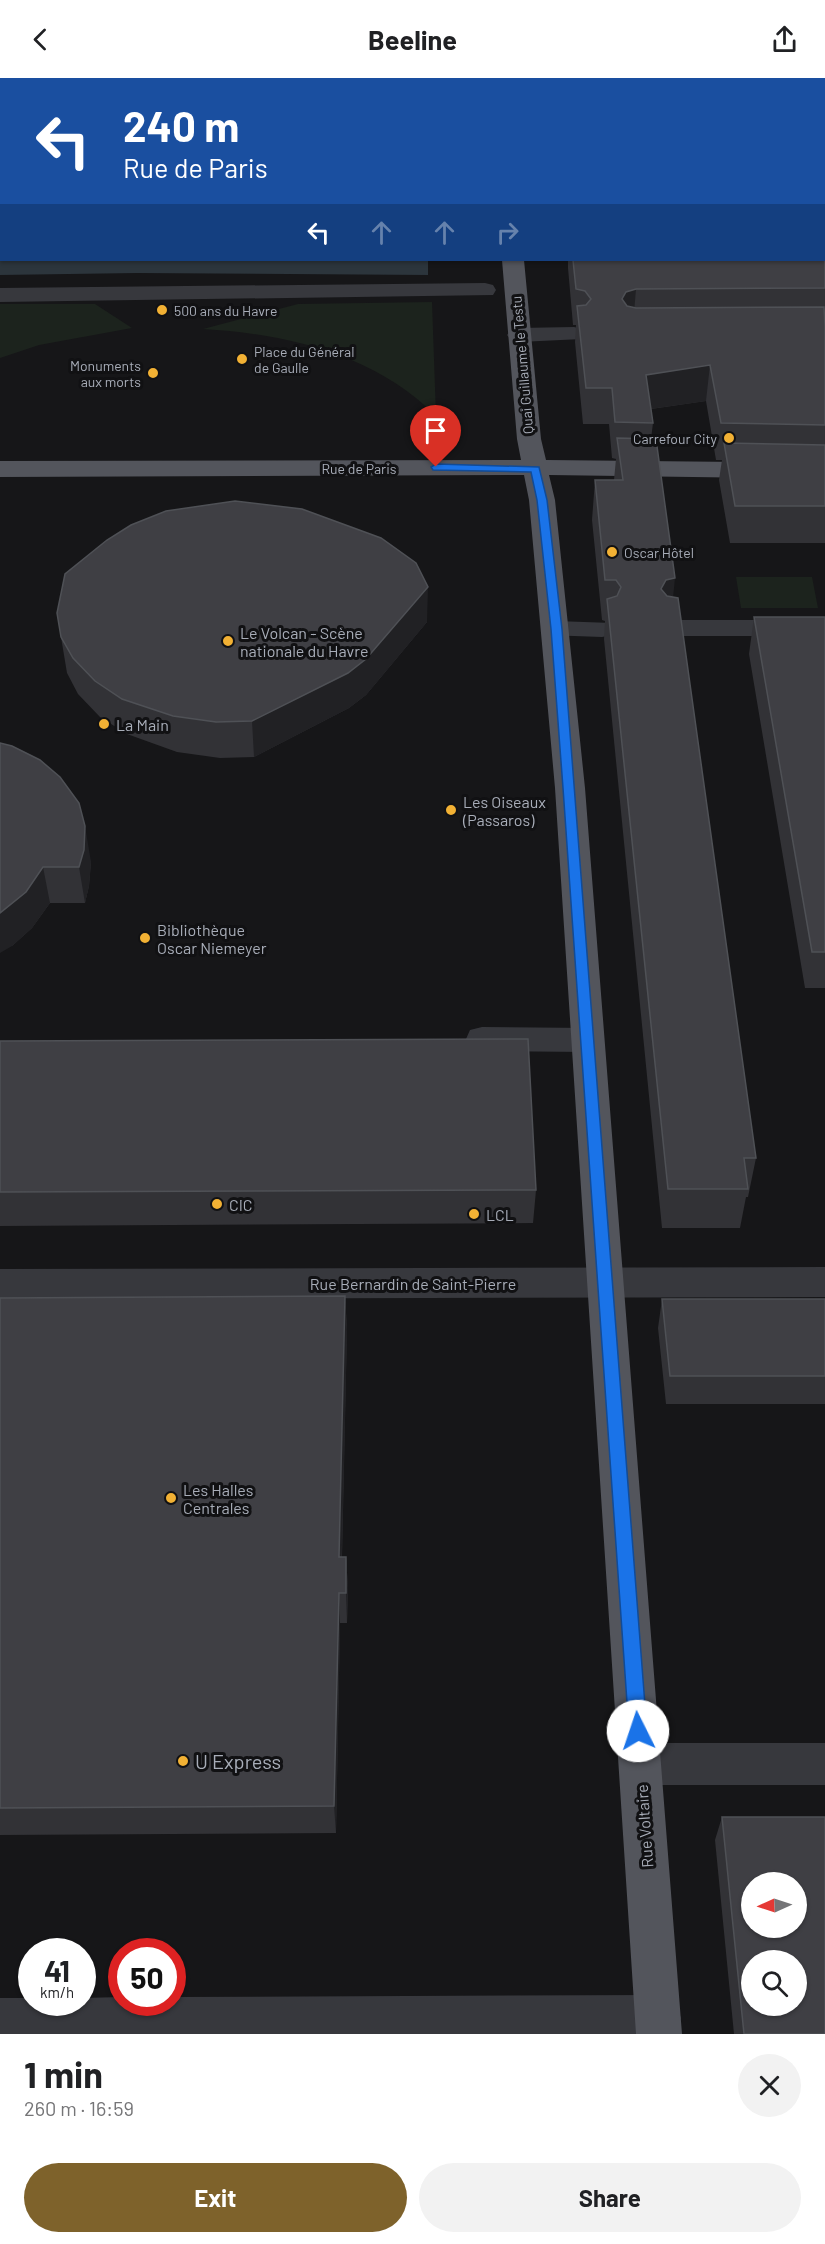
<!DOCTYPE html>
<meta charset="utf-8">
<style>
body{margin:0;font-family:Barlow,sans-serif;background:#f2f2f2;color:#202124;height:100vh;display:flex;flex-direction:column;font-size:22px;white-space:nowrap}
*{box-sizing:border-box;margin:0}
p{font-size:20px;color:#757577}
.icon{flex:none;width:33px;height:33px;fill:none;stroke:currentColor;stroke-width:2;stroke-linecap:round;stroke-linejoin:round}
.map{position:relative;height:1956px;overflow:hidden}
.drawer{display:flex;flex-direction:column;background:#fff;flex:1}
.drawer>*{flex:none}
.hud{position:absolute;left:0px;top:0px;width:825px;height:183px;box-shadow:0 2px 4px #0004;background:#1a4fa0;color:#fff;overflow:hidden}
.needle{width:39px;rotate:267deg}
.buttons{position:absolute;left:741px;top:1794px;display:grid;gap:12px}
.buttons a{display:grid;place-items:center;width:66px;height:66px;border-radius:50%;background:#fff;box-shadow:0 2px 4px #0004;font-size:30px}
.speed{position:absolute;left:18px;top:1860px;display:flex;gap:12px;font-size:30px;font-weight:700;text-align:center}
.speed>*{display:grid;place-content:center;width:78px;height:78px;border-radius:50%;background:#fff;box-shadow:0 2px 4px #0004;line-height:1}
.speed small{font-size:15px;font-weight:400}
.speed .limit{border:9px solid #d22;background:#fff;color:#111}
.pin{position:absolute;display:grid;place-items:center;width:51px;height:51px;color:#fff;margin:-62px -26px;border-radius:50% 50% 50% 0;rotate:-45deg;box-shadow:0 0 6px #0007}
.pin .icon{rotate:45deg}
.me{position:absolute;width:66px;margin:-33px;rotate:356deg;stroke-linejoin:round;filter:drop-shadow(0 0 4px #0008)}
.turn{display:flex;align-items:center;gap:21px;height:126px;padding:0 24px;font-size:27px}
.turn .icon{width:78px;height:78px;stroke-width:2.5}
.turn b{display:block;font-size:42px;line-height:51px}
.lanes{display:flex;align-items:center;height:57px;padding:0 24px;background:#0003;justify-content:center;gap:30px;direction:ltr}
.lanes .off{opacity:.35}
.round{display:grid;place-items:center;flex:none;width:63px;height:63px;border-radius:32px;background:#f2f2f2}
.summary{display:flex;align-items:center;justify-content:space-between;height:102px;padding:0 24px}
h1{font-size:36px;font-weight:700;line-height:45px}
.primary-button{display:flex;gap:12px;margin-top:auto;padding:12px 24px}
.primary-button a{flex:1;height:69px;border-radius:36px;background:#7e622b;color:#fff;font-size:24px;font-weight:700;line-height:69px;text-align:center}
.primary-button a+a{background:#f2f2f2;color:#202124}
header{display:flex;justify-content:space-between;align-items:center;height:78px;padding:0 24px;background:#fff;font-size:27px;font-weight:700}
.map>svg:first-child{display:block}
</style>
<header><svg class="icon" aria-label="back" viewBox="0 0 24 24"><path d="M15 5l-7 7 7 7"/></svg>Beeline<svg class="icon" aria-label="share" viewBox="0 0 24 24"><path d="M12 15V3M7 8l5-5 5 5M5 13v7h14v-7"/></svg></header>
<div class="map">
<svg width="825" height="1956" viewBox="0 0 825 1956">
<rect width="100%" height="100%" fill="#161618"/>
<path fill="#1c231d" d="M432,224l4,114c-62,-62 -149,-82 -233,-87l95,-25z
M0,226h95l37,24 -93,17 -39,13z
M736,499h76l6,31h-77z"/>
<path fill="#2c353c" d="M0,0h425l-423,2v180h426v15l-291,-2 -137,2z"/>
<g fill="none" stroke-linecap="round" stroke-linejoin="round">
<path fill="#37383d" fill-rule="evenodd" d="M695,0h22l1,2h-22z
M824,61h1v13h-1z
M485,205l8,2 3,5 -3,5 -493,7v-14z
M574,249l8,2 4,5 -4,5 -63,3 -8,-2 -4,-5 4,-5 8,-2z
M673,542h152v16h-152l-10,-2 -4,-6 4,-6z
M556,543l56,2 4,6 -4,6 -10,2 -56,-2 -4,-6 4,-6z
M482,949l106,1 12,3 4,9 -4,9 -12,3 -106,-1 -12,-3 -4,-9 4,-9z
M825,1189v30l-825,2v-30z
M640,1665h185v42h-185l-15,-6 -6,-15 6,-15z
M658,1917l16,7 7,16 -7,16h-674v-36h32v4h50v-4l40,-1v5h50v-5z"/>
<path fill="#53555c" fill-rule="evenodd" d="M490,0h20v2h-20z
M502,182h22l17,179 5,21 279,3v16l-276,-4 6,25 30,288 97,1246h-46l-81,-1246 -26,-288 -5,-25 -524,2v-16l521,-1 -4,-21z"/>
</g>
<path fill="#323236" d="M825,155v310h-95l-11,-63 3,-20h-6l-10,-59 -55,8 2,14 -2,16 22,158 83,561 -8,39h-2l-6,31h-78l-58,-589 1,-18 -3,-1 -10,-100 3,-40h19l2,-21 -4,-1 -3,-34h-26l-8,-82 1,-17h-3l-5,-57v-8h256z
M57,535l370,9 -61,73 -17,13 -95,49 -34,1 -43,-6 -50,-18 -27,-17 -22,-23 -11,-21z
M754,539h71v371h-20l-56,-334z
M40,682l51,102 -2,24 -4,17h-35l-18,25 -20,18z
M0,963l536,149 -3,33 -533,3z
M345,1218l2,33 -5,228h4l2,31 -1,35h-7l-4,210 -336,2v-537z
M662,1221h163v105h-159l-8,-76z
M722,1739l103,217h-91l-19,-194z"/>
<path fill="#212124" d="M636,211l-3,36 -11,-26 4,-7z
M710,287l-4,36 -63,9 3,-35z
M675,500l-4,40 -10,-29 5,-9z
M428,509l-1,35 -61,73 -17,13 -95,49 -2,-36z
M85,748l6,36 -2,24 -4,17 -6,-36z
M43,789l7,36 -18,25 -20,18 -12,7v-40z
M345,1218l2,33 -6,258 -2,-30z
M346,1479l2,31 -1,35 -1,-30z
M339,1515l1,30 -4,210 -2,-27z"/>
<path fill="#3f3f44" stroke="#4f5156" stroke-width="1.5" fill-rule="evenodd" d="M824,155h1v55l-189,1 -10,3 -4,7 5,7 9,2 188,-1 1,20v98l-104,-2 -11,-58 -64,10 7,48 -38,-1 -3,-34h-26l-9,-82 9,-1 5,-6 -6,-8 -9,-2 -3,-29h251z
M617,360l39,1 19,139 -9,2 -5,9 6,7 11,2 78,560h-12l4,31h-80l-61,-590 10,-3 4,-9 -5,-7h-11l-10,-100h28z
M724,365l101,2v61h-90z
M235,423l67,8 79,29 35,25 12,24 -62,72 -18,14 -96,48 -36,1 -43,-6 -51,-17 -27,-18 -22,-23 -12,-21 -4,-24 8,-39 42,-34 24,-15 35,-14z
M754,539h71v335h-13z
M0,665l12,3 28,14 20,17 19,26 6,23 -1,24 -5,17h-36l-17,25 -26,21z
M528,961l8,151 -536,2v-151z
M345,1218l-6,261h7v36h-7l-5,213 -334,2v-510z
M662,1221h163v77h-155z
M722,1739h103v217h-81zM752,1804h44v46h-44zM752,1882h44v46h-44z"/>
<path fill="#1a73e8" stroke="#114b97" stroke-width="1.5" d="M436,386l103,3 8,33 15,129 85,1102 -3,6 -6,2 -6,-2 -3,-6 -66,-943 -12,-159 -14,-129 -6,-28 -98,-2 -2,-3z"/>
<g fill="#f2b134" stroke="#111113" stroke-width="2">
<circle cx="162" cy="232" r="6"/>
<circle cx="242" cy="281" r="6"/>
<circle cx="153" cy="295" r="6"/>
<circle cx="729" cy="360" r="6"/>
<circle cx="612" cy="474" r="6"/>
<circle cx="228" cy="563" r="6"/>
<circle cx="104" cy="646" r="6"/>
<circle cx="451" cy="732" r="6"/>
<circle cx="145" cy="860" r="6"/>
<circle cx="217" cy="1126" r="6"/>
<circle cx="474" cy="1136" r="6"/>
<circle cx="171" cy="1420" r="6"/>
<circle cx="183" cy="1683" r="6"/>
</g>
<g text-anchor="middle" dominant-baseline="central" stroke-width="6" stroke-linejoin="round" paint-order="stroke">
<g font-size="14" fill="#a8adb8" stroke="#111113" text-anchor="start">
<text x="174" y="232">500 ans du Havre</text>
<text x="254" y="273">Place du Général<tspan x="254" dy="16">de Gaulle</tspan></text>
<text x="141" y="287" text-anchor="end">Monuments<tspan x="141" dy="16">aux morts</tspan></text>
<text x="717" y="360" text-anchor="end">Carrefour City</text>
<text x="624" y="474">Oscar Hôtel</text>
</g>
<g font-size="14" fill="#a8adb8" stroke="#111113">
<text transform="translate(522 287) rotate(-95)">Quai Guillaume le Testu</text>
<text x="359" y="390">Rue de Paris</text>
</g>
<g font-size="16" fill="#a8adb8" stroke="#111113" text-anchor="start">
<text x="240" y="554">Le Volcan - Scène<tspan x="240" dy="18">nationale du Havre</tspan></text>
<text x="116" y="646">La Main</text>
<text x="463" y="723">Les Oiseaux<tspan x="463" dy="18">(Passaros)</tspan></text>
<text x="157" y="851">Bibliothèque<tspan x="157" dy="18">Oscar Niemeyer</tspan></text>
<text x="229" y="1126">CIC</text>
<text x="486" y="1136">LCL</text>
<text x="183" y="1411">Les Halles<tspan x="183" dy="18">Centrales</tspan></text>
</g>
<g font-size="16" fill="#a8adb8" stroke="#111113">
<text x="413" y="1205">Rue Bernardin de Saint-Pierre</text>
<text transform="translate(644 1748) rotate(-94)">Rue Voltaire</text>
</g>
<g font-size="20" fill="#a8adb8" stroke="#111113" text-anchor="start">
<text x="195" y="1683">U Express</text>
</g>
</g>
</svg>
<div class="buttons">
<a><svg class="needle" viewBox="-14 -14 28 28"><path d="M0-13l5 13h-10z" fill="#e53935"/><path d="M0 13l5-13h-10z" fill="#757577"/></svg></a>
<a><svg class="icon" aria-label="search" viewBox="0 0 24 24"><circle cx="10" cy="10" r="6"/><path d="M15 15l6 6"/></svg></a>
</div>
<div class="speed"><div>41<small>km/h</small></div><div class="limit">50</div></div>
<div class="pin" style="left:436px;top:389px;background:#d93025"><svg class="icon" aria-label="arrive" viewBox="0 0 24 24"><path d="M6 21V4h12l-3 4 3 4H6"/></svg></div>
<svg class="me" style="left:638px;top:1653px" viewBox="-20 -20 40 40"><circle r="19" fill="#fff"/><path d="M0-13L10 11 0 6-10 11z" fill="#1a73e8"/></svg>
<div class="hud">
<div class="turn"><svg class="icon" aria-label="left" viewBox="0 0 24 24"><path d="M17 20v-9H6M10 6l-5 5 5 5"/></svg><div><b>240 m</b>Rue de Paris</div></div>
<div class="lanes"><svg class="icon" aria-label="left" viewBox="0 0 24 24"><path d="M17 20v-9H6M10 6l-5 5 5 5"/></svg><svg class="icon off" aria-label="ahead" viewBox="0 0 24 24"><path d="M12 20V5M6 11l6-6 6 6"/></svg><svg class="icon off" aria-label="ahead" viewBox="0 0 24 24"><path d="M12 20V5M6 11l6-6 6 6"/></svg><svg class="icon off" aria-label="right" viewBox="0 0 24 24"><path d="M7 20v-9h11M14 6l5 5-5 5"/></svg></div>
</div>
</div>
<section class="drawer">
<div class="summary"><div><h1>1 min</h1><p>260 m · 16:59</p></div><a class="round"><svg class="icon" aria-label="close" viewBox="0 0 24 24"><path d="M6 6l12 12M18 6L6 18"/></svg></a></div>
<div class="primary-button"><a>Exit</a><a>Share</a></div>
</section>
